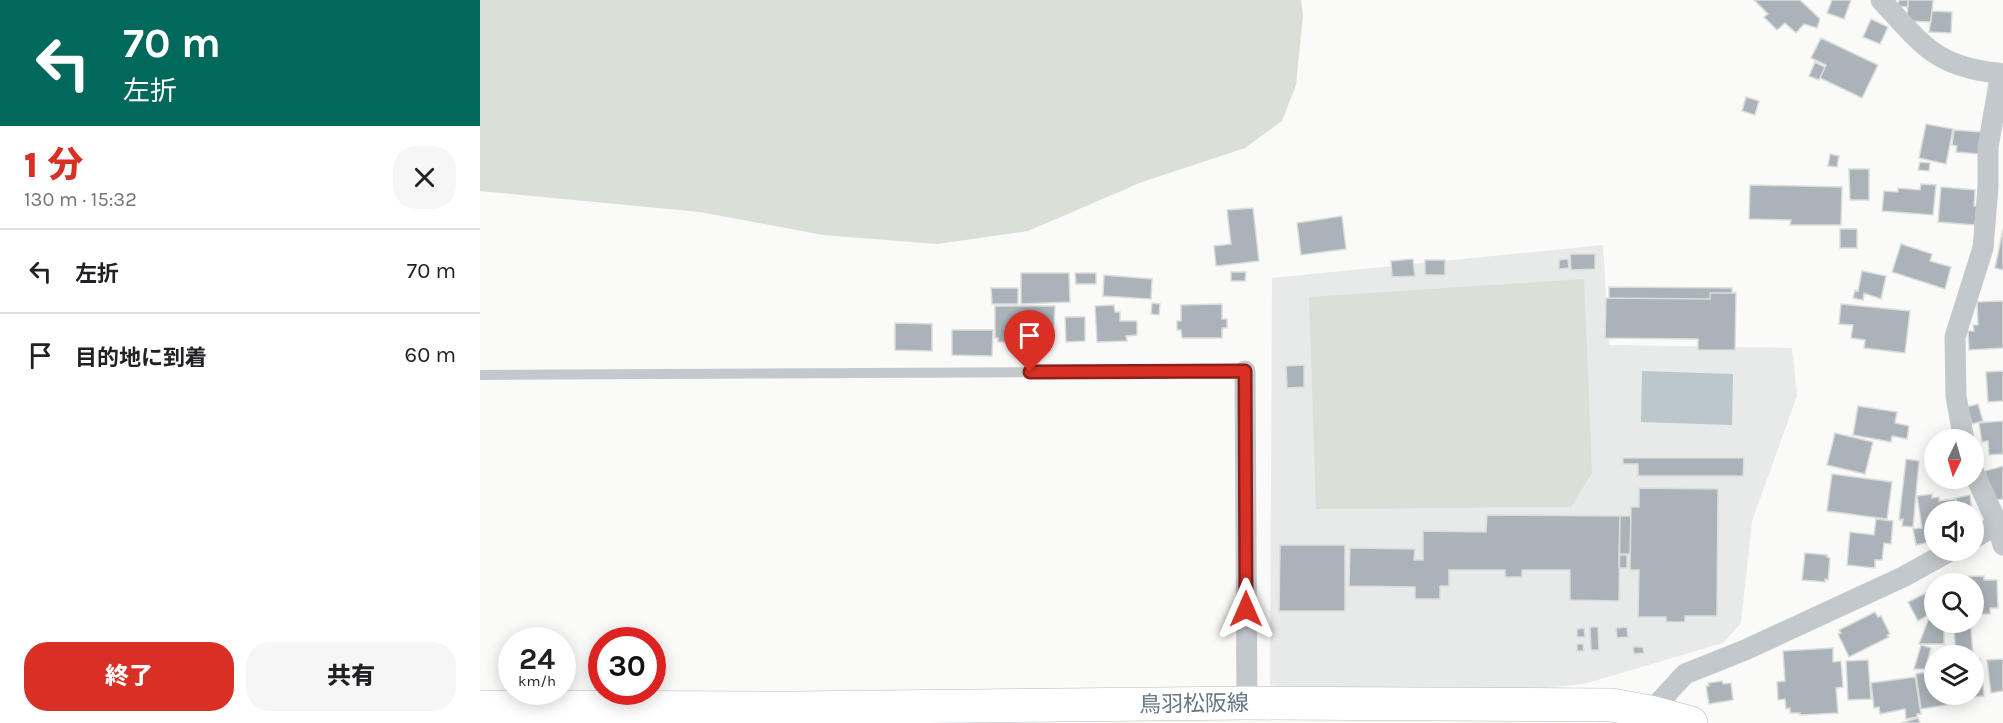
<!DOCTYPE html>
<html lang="ja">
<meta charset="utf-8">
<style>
body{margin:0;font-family:Karla,"Noto Sans JP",sans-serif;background:#f6f6f6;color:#202124;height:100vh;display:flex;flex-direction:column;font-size:22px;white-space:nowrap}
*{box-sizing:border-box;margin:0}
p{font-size:20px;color:#757577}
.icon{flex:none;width:33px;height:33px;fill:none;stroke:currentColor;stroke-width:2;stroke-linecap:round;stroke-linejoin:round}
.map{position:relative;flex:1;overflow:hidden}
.side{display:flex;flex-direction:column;background:#fff;width:480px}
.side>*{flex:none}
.top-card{background:#00695c;color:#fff;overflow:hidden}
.needle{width:39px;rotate:185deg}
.fabs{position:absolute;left:1444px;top:429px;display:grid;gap:12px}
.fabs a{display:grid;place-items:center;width:60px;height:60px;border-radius:50%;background:#fff;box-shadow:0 3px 15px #0003;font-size:30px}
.speed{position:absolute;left:18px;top:627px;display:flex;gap:12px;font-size:30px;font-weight:700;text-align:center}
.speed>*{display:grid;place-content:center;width:78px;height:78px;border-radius:50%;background:#fff;box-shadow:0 3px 15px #0003;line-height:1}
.speed small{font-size:15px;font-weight:400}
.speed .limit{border:9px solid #d22;background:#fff;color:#111}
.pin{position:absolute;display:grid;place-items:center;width:51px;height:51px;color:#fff;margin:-62px -26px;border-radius:50% 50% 50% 0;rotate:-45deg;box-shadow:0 0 6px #0007}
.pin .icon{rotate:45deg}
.me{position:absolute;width:66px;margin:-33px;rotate:0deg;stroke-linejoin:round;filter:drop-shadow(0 0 4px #0008)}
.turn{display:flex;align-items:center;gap:21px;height:126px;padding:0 24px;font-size:27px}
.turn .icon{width:78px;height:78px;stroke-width:2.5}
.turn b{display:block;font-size:42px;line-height:51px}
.round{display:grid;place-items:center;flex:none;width:63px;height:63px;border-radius:24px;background:#f6f6f6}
.headline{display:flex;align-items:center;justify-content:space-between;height:102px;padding:0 24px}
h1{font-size:36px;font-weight:800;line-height:45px;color:#d93025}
.cta{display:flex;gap:12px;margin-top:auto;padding:12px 24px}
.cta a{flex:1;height:69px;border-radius:24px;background:#d93025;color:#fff;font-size:24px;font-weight:800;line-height:69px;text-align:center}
.cta a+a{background:#f6f6f6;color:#202124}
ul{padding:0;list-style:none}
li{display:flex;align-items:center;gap:18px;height:84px;padding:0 24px;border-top:2px solid #e0e0e0}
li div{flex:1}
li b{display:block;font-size:22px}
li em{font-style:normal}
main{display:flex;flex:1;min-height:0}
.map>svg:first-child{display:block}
</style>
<main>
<section class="side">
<div class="top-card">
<div class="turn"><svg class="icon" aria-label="left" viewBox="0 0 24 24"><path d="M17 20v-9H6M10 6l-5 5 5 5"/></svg><div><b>70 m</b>左折</div></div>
</div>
<div class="headline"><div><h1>1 分</h1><p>130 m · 15:32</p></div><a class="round"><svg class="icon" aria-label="close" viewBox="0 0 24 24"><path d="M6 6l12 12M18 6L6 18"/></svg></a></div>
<ul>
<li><svg class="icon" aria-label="left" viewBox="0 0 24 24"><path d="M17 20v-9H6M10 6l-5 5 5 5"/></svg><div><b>左折</b></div><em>70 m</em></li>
<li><svg class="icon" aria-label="arrive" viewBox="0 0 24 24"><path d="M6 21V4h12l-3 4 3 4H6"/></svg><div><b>目的地に到着</b></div><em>60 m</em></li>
</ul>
<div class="cta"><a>終了</a><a>共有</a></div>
</section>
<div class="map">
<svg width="1523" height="723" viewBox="0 0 1523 723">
<rect width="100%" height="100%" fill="#fafaf8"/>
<path fill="#e8e9e9" d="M1123,245l6,100 183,3 5,48 -45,125 -11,102 -18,20 -139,41 -153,15 -161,-14 2,-407z"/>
<path fill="#dadfd7" d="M0,0h821l2,15 -7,70 -14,36 -37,27 -103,34 -114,49 -91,13 -114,-9 -123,-23 -220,-21z
M1104,279l8,194 -21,34 -255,2 -7,-212z"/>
<path fill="#bbc7cb" d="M1162,371l91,3 -1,51 -91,-3z"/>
<path fill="#aab3b9" stroke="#dcdcda" stroke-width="1.5" d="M1274,0h46l20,19 -3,9 -13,-4 -8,9 -11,-10 -8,7 -13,-13 4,-3z
M1352,0h19l-7,19 -17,-6z
M1419,0h9v7l-10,-1z
M1428,0h25l-2,22 -24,-1z
M1452,11l20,1 -1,21 -22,-1z
M1391,19l17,8 -8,17 -17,-7z
M1341,38l57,27 -16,33 -42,-20 6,-13 -15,-7z
M1335,62l10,5 -6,13 -10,-4z
M1266,97l13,4 -4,14 -13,-4z
M1446,124l27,5 -7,35 -27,-6z
M1474,130l27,2 -2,22 -23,-2 1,-6 -5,-1z
M1350,154l9,2 -2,11 -9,-1z
M1440,162l10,1 -1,8 -11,-1z
M1369,169h20v31h-19z
M1441,184l15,1 -3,30 -51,-4 2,-20 14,1v-4l22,2z
M1270,185l92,2 -1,38h-51l1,-5 -42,-1z
M1461,187l34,3 -1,16h3l-2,19 -37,-3z
M773,208l6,53 -43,5 -2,-20 17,-2 -4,-34z
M862,216l4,33 -45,6 -4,-32z
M1360,229h17v19h-17z
M1523,229v41l-8,-2z
M1421,244l31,10 -2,7 21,6 -6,22 -53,-17z
M1090,254h25v15l-24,1z
M933,259l2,17 -23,1 -1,-16z
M1088,259l1,9 -10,1v-9z
M945,260h20v15h-20z
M1382,271l24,5 -5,23 -17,-6 -1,7 -10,-2 2,-8 3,1z
M751,272h15l-1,9h-14z
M541,273h48l1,29 -49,2z
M595,273h21v11h-20z
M624,275l48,4 -1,20 -48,-3z
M1129,287l123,1v5h-22v6l-101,-1z
M511,288h27v16h-26z
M1230,293h26l-1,57h-37v-11l-93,-1 1,-40 104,1z
M1523,301v47l-34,2 -1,-19h6l-1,-6h5l-1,-23z
M672,303l8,1 -1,11 -8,-1z
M742,304v15h5v9h-5v10h-40l-1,-8h-4v-9h4v-16z
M1361,304l69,7 -5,42 -41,-5 1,-8 -14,-2 2,-13 -14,-1z
M634,305l1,7h5v9h17v14l-11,1 1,5 -30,1 -2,-36z
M515,306h60l-2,36h-55v-4h-3z
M585,317h20v24l-19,1z
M415,323l37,1v27l-37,-1z
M472,330h41l-1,26 -40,-1z
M824,365v22l-17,1 -1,-22z
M1523,371v30l-15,1 -2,-30z
M1498,404l5,17 -11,3 -5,-17z
M1378,406l39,6 -2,11 14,3 -2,13 -15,-3 -1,6 -38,-7z
M1523,421v33l-14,1 -1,-14 -6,1 -3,-19z
M1355,433l38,9 -8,32 -38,-9z
M1143,458h121l-1,18h-105v-12h-15z
M1426,459l13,2 -6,66 -11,-1 1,-7 -4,1z
M1523,466v33l-10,2 -8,-30z
M1352,474l60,8 -5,37 -60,-8z
M1159,488l79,1 -1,127h-32v6h-19v-5h-28l1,-47h-9l1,-63h8z
M1452,494v4l7,-1v4l17,-2 2,13h-23v22l-7,1 1,7 -13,3 -3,-16 9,-1 -5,-32z
M1490,495l2,17h-14l-3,-14z
M1007,515l133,1 -1,85 -49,-1v-30h-48v7h-17v-7h-56v16h-9v13h-25v-12l-66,-1 1,-38 65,1 -1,11h9v-29l63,1z
M1140,516h11l-1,38h-11z
M1396,519l17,2 -2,23 -7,-1 -2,17h-7v8l-28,-3 3,-33 24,3z
M800,545h65v66h-66z
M1325,553l22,2v2l3,1 -2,22 -3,-1v3l-23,-2z
M1139,555h8v13h-8z
M1504,576v4h13l1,28h-8v6h-16v-30h-24v-7z
M1455,590v22h-4v-21z
M1446,593l2,22 -10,6 -10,-19z
M1395,612l3,5 3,-1 9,18 -3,1 2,2 -40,20 -11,-23 3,-1 -2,-3z
M1449,618h6v4h9v22h-25z
M1110,627h8l1,23h-8z
M1147,627l1,10 -11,1 -1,-10z
M1104,628l1,9h-8v-8z
M1491,628l2,28h-17l-2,-27z
M1097,644h6l1,7h-7z
M1441,645l10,3 -6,21h-11z
M1153,647h10l1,6 -10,1z
M1353,648v14l8,-1 2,26 -7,1 2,25 -38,2v-2h-10v-5l-4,1 -1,-10 -7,1 -1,-18 8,-1 -2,-30z
M1500,659l4,37 -24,2v-4h14v-34z
M1523,659v32l-12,2 -4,-33z
M1388,660l3,39 -23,1 -2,-39z
M1455,671v23h22l1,9 -37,6 -5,-35z
M1435,677l6,37h-4v3l-11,2 -1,-10 -25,5 -1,-7 -5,1 -3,-25z
M1242,681l1,3 8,-1 2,17 -24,4 -3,-18h3l-1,-3z
M1438,718l2,5h-19z"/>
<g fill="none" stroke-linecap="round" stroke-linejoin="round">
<g stroke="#b5babe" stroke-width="34">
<path id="primary" d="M0,707l313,1 454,-5 365,2 38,7 41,11"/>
</g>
<path stroke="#c3c8cc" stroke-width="10" d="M0,375l765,-4"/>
<path stroke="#c3c8cc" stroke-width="21" d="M1401,0c40,43 54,67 117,73l1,11 -11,63v40l-5,61 -28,89 1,59 8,44
M765,371l2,332
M1494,473l24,52 5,20
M1494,538l29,-17
M1170,712l35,-38 60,-24 158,-73 49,-27"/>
<use href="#primary" stroke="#fff" stroke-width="33"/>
</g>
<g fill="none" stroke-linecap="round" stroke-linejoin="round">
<g stroke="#8d1f18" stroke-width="15">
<path id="route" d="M550,372l215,-1 1,238"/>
</g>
<use href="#route" stroke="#d93025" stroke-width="10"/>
</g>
<g text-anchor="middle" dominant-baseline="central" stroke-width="6" stroke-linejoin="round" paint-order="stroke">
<g font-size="22" fill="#657683" stroke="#fff">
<text transform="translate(714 704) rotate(-1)">鳥羽松阪線</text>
</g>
</g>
</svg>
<div class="fabs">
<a><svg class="needle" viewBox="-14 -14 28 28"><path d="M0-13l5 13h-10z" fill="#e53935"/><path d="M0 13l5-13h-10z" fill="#757577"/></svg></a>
<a><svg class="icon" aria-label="sound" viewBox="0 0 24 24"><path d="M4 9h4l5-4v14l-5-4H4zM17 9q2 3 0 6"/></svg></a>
<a><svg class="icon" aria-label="search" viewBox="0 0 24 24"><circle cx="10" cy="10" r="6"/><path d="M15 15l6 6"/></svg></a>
<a><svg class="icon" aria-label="layers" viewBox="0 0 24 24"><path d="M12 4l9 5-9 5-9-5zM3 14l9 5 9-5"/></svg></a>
</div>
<div class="speed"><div>24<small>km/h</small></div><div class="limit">30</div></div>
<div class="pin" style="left:550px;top:372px;background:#d93025"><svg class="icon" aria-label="arrive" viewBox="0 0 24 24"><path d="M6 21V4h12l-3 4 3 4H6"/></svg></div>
<svg class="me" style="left:766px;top:609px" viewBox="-20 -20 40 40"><path d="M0-17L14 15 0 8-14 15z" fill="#d93025" stroke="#fff" stroke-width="4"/></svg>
</div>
</main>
